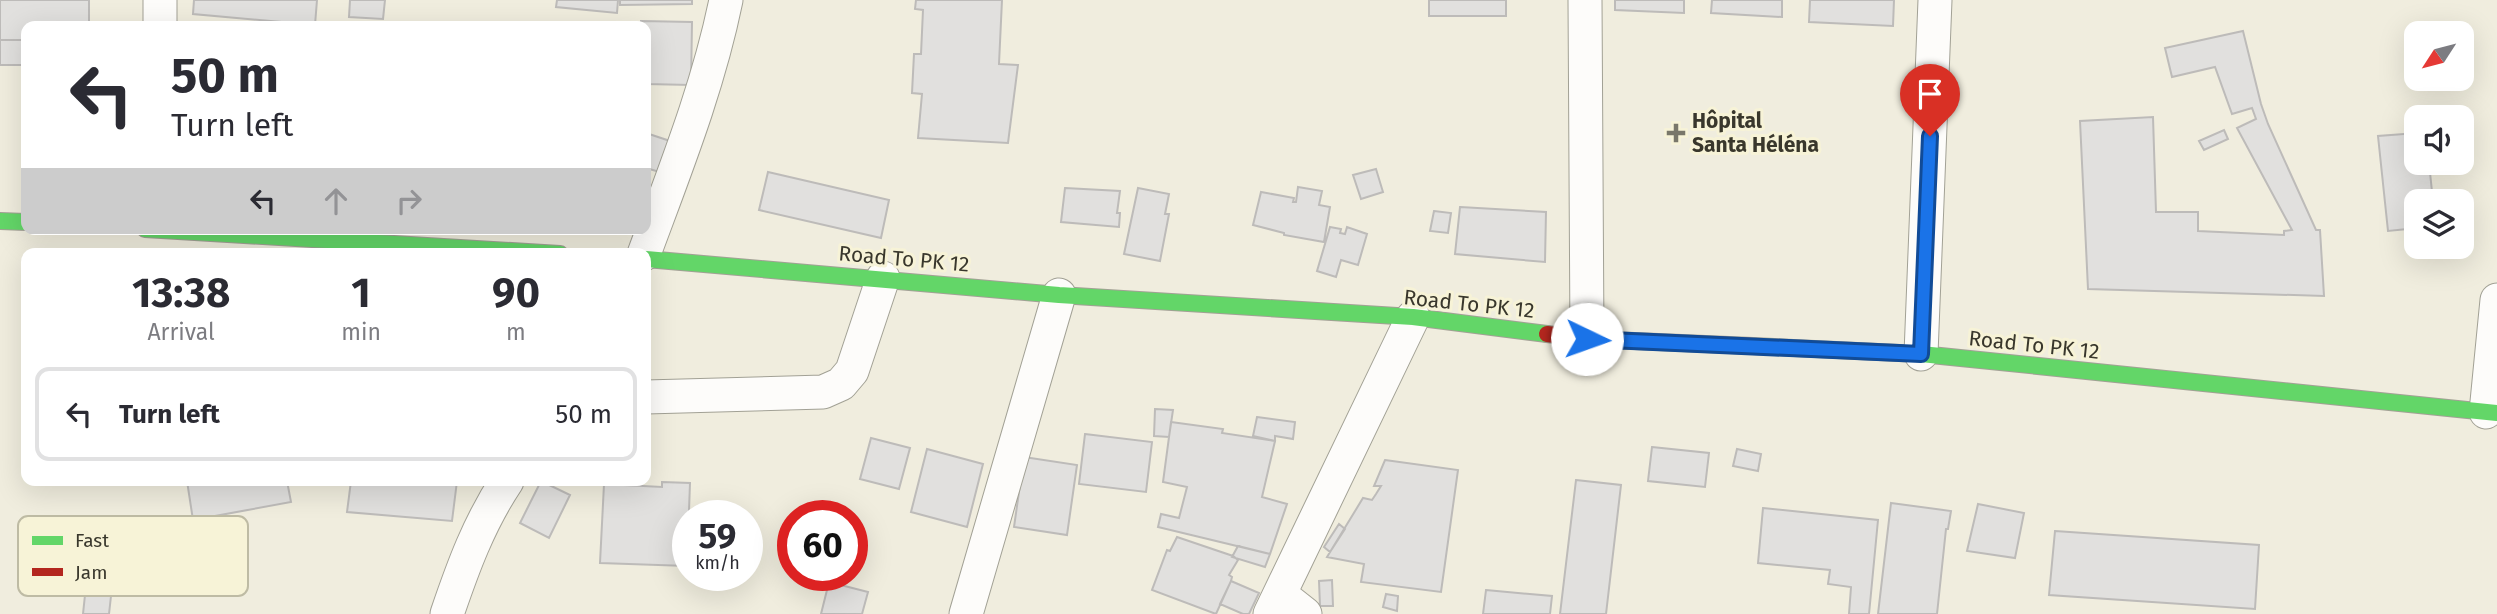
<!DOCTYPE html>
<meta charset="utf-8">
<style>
body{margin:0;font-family:"Fira Sans",sans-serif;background:#f2f2f3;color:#2b2b33;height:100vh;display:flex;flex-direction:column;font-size:26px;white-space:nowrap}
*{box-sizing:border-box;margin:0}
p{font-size:23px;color:#7c7c81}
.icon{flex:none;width:38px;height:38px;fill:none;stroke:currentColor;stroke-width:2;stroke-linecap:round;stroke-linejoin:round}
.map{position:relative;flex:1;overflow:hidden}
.panel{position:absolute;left:21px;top:248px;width:630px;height:238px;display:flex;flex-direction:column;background:#fff;border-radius:14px;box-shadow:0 7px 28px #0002}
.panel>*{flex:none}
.banner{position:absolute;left:21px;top:21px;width:630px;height:214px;border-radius:14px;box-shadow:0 7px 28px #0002;background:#fff;color:#2b2b33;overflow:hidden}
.needle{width:46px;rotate:234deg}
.tools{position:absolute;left:2404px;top:21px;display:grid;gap:14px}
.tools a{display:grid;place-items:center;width:70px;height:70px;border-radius:14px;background:#fff;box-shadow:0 7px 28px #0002;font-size:35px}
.speed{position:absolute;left:672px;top:500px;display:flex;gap:14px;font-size:35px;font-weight:700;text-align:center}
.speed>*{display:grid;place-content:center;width:91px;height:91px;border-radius:50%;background:#fff;box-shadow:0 7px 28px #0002;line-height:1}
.speed small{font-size:18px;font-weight:400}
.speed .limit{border:10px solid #d22;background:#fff;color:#111}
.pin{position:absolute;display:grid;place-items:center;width:60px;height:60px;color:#fff;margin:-72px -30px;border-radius:50% 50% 50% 0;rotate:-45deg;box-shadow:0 0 7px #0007}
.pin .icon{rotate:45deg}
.me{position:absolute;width:77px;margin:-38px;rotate:93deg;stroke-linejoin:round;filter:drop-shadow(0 0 5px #0008)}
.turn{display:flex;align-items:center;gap:24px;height:147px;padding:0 35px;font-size:32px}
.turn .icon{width:91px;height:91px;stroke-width:2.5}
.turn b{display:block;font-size:49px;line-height:60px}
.lanes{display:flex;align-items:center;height:66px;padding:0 35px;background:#0003;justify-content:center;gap:35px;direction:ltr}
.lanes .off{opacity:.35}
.eta{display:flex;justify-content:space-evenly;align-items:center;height:119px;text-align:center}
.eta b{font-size:42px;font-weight:700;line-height:49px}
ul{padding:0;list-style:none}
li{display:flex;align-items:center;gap:21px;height:94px;margin:0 14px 10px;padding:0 21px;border:4px solid #e1e1e2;border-radius:14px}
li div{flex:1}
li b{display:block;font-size:26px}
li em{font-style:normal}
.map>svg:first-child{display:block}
</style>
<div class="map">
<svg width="2497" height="614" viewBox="0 0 2497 614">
<rect width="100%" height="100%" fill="#f0edde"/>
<path fill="#e1e0de" stroke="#bdbbb9" stroke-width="2" d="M0,0h89v24l29,-1v3h-92v14h-26z
M194,0h123l-2,25 -122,-11z
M350,0h35l-2,19 -34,-2z
M557,0h61l-1,13 -61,-6z
M620,0h72v4l-72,1z
M916,0h86l-3,64 19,1 -10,78 -90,-5 4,-44 -10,-1 2,-39h7l2,-44 -8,-1z
M1429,0h77v16h-77z
M1615,0h69v13l-69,-3z
M1712,0h70v17l-71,-4z
M1810,0h84l-1,26 -84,-4z
M641,21l51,1 -1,63 -45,-1v-58h-5z
M2243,31l18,73 7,20 48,106h4l4,66 -236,-7 -8,-168 73,-4 3,95h42v19l86,4v-4l8,-1 -55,-102 19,-9 -4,-11 -20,6 -17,-47 -43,10 -7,-29z
M0,40h26v25h-26z
M2224,130l4,9 -24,11 -5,-9z
M646,133l27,9 -10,31 -17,-5z
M2417,133v30h12l4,38h-16v27l-29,3 -10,-95z
M1376,169l7,23 -22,7 -8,-24z
M768,172l121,28 -8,38 -122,-28z
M1298,187l24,4 -3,14 11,2 -6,35 -40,-7v-2l-31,-8 8,-33 33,6 -1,4h3z
M1065,188l55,3 -3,22h3l-1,14 -58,-5z
M1138,188l31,6 -4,20h4l-9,47 -36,-7z
M1460,207l86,5 -1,50 -90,-8z
M1434,211l17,2 -3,20 -18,-2z
M1330,227l11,2 -1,4 5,1 2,-7 20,7 -9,31 -17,-5 -5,17 -19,-6z
M1155,409l18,1 -4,27 -15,-1z
M1257,417l38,5 -2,17 -18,-3v5l-22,-5z
M1171,422l52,7 -1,4 53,8 -13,56 25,7 -17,50 -112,-27 3,-13 18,4 8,-31 -24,-5z
M1085,434l67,8 -6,50 -67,-8z
M871,438l39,10 -11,41 -39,-10z
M1652,447l57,6 -4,34 -57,-6z
M927,449l56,15 -16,63 -56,-15z
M1737,449l24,5 -3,17 -25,-5z
M1024,457l53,8 -10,70 -53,-8z
M1385,460l73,10 -17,122 -80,-10 3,-18 -37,-7 36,-59 9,2 4,-6 5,-8h-7z
M1576,480l45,5 -15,129h-46z
M187,481h100l4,21 -98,18z
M351,481h106l-5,40 -105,-9z
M541,481l29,14 -21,43 -29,-15z
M662,482l28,1 -3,83 -87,-3 4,-79 58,3z
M1891,503l60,8 -3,18h-2l-9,85h-59z
M1978,504l46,9 -9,45 -48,-7z
M1763,508l115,12 -9,94h-20l2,-27 -23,-3 2,-14 -72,-7z
M1339,524l6,5 -15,23 -6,-5z
M2055,531l204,14 -4,64 -206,-14z
M1177,537l56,19 5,4 -9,15 3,2 -1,4 -15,33 -64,-24 15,-40 3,1z
M1238,546l32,8 -5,13 -33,-10z
M89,557l26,3 -6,54h-26z
M1332,580l1,26h-13l-1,-25z
M1231,581l28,12 -10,21h-6l-23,-10z
M829,582l39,10 -6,22h-41z
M1486,590l66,6 -2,18h-67z
M1386,594l12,2 -1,15 -14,-4z"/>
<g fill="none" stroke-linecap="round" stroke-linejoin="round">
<g stroke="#a2a195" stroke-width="35">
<path id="street" d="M160,0v26
M1585,0l2,339
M644,254c31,-84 64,-166 82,-254
M1921,354l14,-354
M646,397l177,-5 18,-8 11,-13 31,-93
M2486,412l11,-112
M1281,595l24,19
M447,614c16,-47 32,-91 60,-133
M966,614l93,-319
M1270,614l143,-297"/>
</g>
<g stroke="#a2a195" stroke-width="18">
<path id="fast" d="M0,221l26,1
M145,229l415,25
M646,259l413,36 354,22 134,17
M1753,346l168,8 576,59"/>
</g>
<g stroke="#a2a195" stroke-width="18">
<path id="jam" d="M1547,334l40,5 166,7"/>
</g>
<use href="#street" stroke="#fdfcfa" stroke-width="33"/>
<use href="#fast" stroke="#63d668" stroke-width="16"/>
<use href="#jam" stroke="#b3261e" stroke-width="16"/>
</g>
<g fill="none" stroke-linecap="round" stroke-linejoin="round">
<g stroke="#114b97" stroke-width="18">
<path id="route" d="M1587,339l334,15 9,-218"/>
</g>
<use href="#route" stroke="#1a73e8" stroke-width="12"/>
</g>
<path fill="#79776a" stroke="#f7f3d7" stroke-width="2.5" d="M1672.5 122.5h7v7h7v7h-7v7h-7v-7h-7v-7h7z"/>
<g text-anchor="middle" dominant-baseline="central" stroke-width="6" stroke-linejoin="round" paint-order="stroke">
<g font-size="21" font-weight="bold" fill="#39372c" stroke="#f7f3d7" text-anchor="start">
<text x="1692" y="121">Hôpital<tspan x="1692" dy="24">Santa Héléna</tspan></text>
</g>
<g font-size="21" fill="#39372c" stroke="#f7f3d7">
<text transform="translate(904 259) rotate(5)">Road To PK 12</text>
<text transform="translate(1469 304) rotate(6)">Road To PK 12</text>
<text transform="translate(2034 345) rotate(6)">Road To PK 12</text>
</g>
</g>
<rect x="18" y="516" width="230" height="80" rx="10" fill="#f7f3d7" stroke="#bebba4" stroke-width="2"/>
<rect x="32" y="536" width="31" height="9" fill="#63d668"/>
<rect x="32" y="568" width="31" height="8" fill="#b3261e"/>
<g font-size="19" fill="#39372c">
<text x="75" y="547">Fast</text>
<text x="75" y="579">Jam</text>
</g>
</svg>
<div class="tools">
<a><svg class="needle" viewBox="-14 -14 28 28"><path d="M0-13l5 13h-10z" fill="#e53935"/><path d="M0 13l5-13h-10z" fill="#7c7c81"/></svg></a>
<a><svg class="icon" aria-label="sound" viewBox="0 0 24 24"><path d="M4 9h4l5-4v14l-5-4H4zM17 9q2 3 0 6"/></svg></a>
<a><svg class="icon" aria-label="layers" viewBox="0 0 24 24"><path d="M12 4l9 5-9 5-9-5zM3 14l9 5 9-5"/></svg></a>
</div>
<div class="speed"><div>59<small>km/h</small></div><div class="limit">60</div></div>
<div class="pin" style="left:1930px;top:136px;background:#d93025"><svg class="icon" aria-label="arrive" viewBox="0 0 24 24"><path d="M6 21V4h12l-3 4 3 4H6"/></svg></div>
<svg class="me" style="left:1587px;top:339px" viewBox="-20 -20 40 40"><circle r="19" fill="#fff"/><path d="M0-13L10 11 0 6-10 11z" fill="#1a73e8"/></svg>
<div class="banner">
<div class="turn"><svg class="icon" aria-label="left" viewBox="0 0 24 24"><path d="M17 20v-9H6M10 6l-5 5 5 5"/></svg><div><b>50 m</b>Turn left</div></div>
<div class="lanes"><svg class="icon" aria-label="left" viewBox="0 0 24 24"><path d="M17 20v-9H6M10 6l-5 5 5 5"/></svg><svg class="icon off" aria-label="ahead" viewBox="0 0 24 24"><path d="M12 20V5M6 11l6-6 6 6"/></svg><svg class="icon off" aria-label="right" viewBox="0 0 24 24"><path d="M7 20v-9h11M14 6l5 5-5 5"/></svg></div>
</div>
<section class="panel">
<div class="eta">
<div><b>13:38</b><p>Arrival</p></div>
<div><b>1</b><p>min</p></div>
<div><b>90</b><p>m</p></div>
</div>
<ul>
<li><svg class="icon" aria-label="left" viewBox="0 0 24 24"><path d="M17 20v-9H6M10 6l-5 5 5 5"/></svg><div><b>Turn left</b></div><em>50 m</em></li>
</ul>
</section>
</div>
